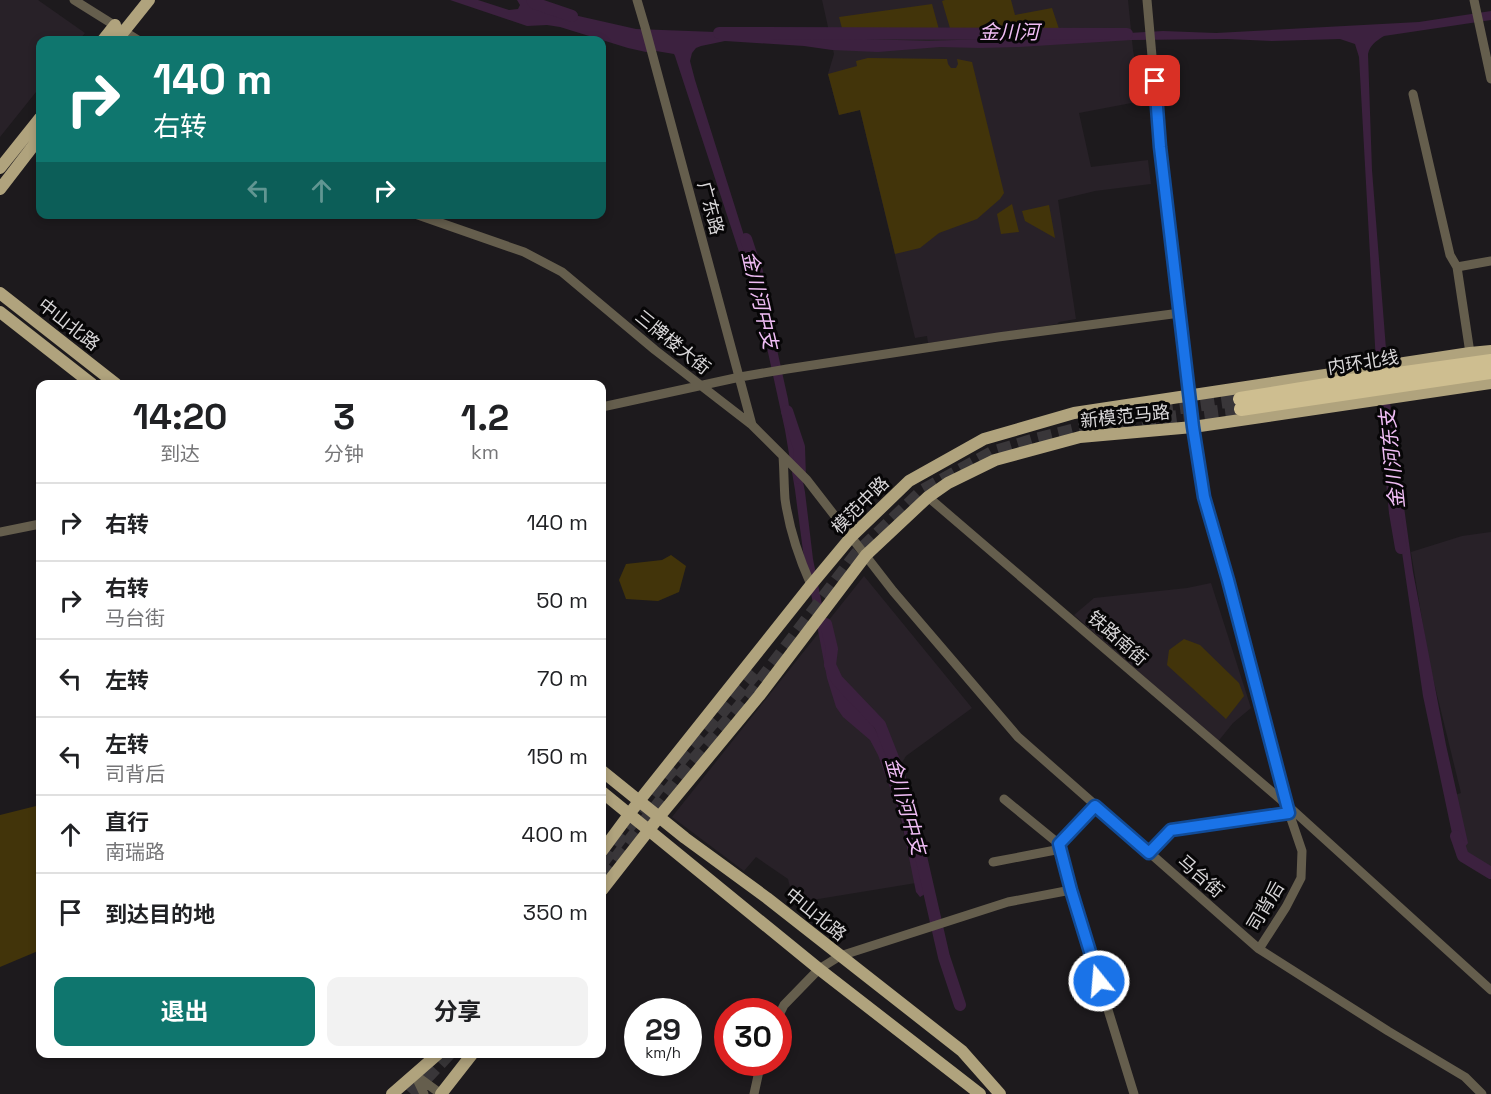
<!DOCTYPE html>
<html lang="zh">
<meta charset="utf-8">
<style>
body{margin:0;font-family:"Space Grotesk","Noto Sans SC",sans-serif;background:#f2f2f2;color:#202124;height:100vh;display:flex;flex-direction:column;font-size:22px;white-space:nowrap}
*{box-sizing:border-box;margin:0}
p{font-size:20px;color:#757577}
.icon{flex:none;width:33px;height:33px;fill:none;stroke:currentColor;stroke-width:2;stroke-linecap:round;stroke-linejoin:round}
.map{position:relative;flex:1;overflow:hidden}
.drawer{position:absolute;left:36px;top:380px;width:570px;height:678px;display:flex;flex-direction:column;background:#fff;border-radius:12px;box-shadow:0 3px 9px #0003}
.drawer>*{flex:none}
.top-card{position:absolute;left:36px;top:36px;width:570px;height:183px;border-radius:12px;box-shadow:0 3px 9px #0003;background:#0f766e;color:#fff;overflow:hidden}
.speed{position:absolute;left:624px;top:998px;display:flex;gap:12px;font-size:30px;font-weight:700;text-align:center}
.speed>*{display:grid;place-content:center;width:78px;height:78px;border-radius:50%;background:#fff;box-shadow:0 3px 9px #0003;line-height:1}
.speed small{font-size:15px;font-weight:400}
.speed .limit{border:9px solid #d22;background:#fff;color:#111}
.pin{position:absolute;display:grid;place-items:center;width:51px;height:51px;color:#fff;margin:-26px;border-radius:12px;box-shadow:0 3px 9px #0006}
.me{position:absolute;width:66px;margin:-33px;rotate:343deg;stroke-linejoin:round;filter:drop-shadow(0 0 4px #0008)}
.turn{display:flex;align-items:center;gap:21px;height:126px;padding:0 18px;font-size:27px}
.turn .icon{width:78px;height:78px;stroke-width:2.5}
.turn b{display:block;font-size:42px;line-height:51px}
.lanes{display:flex;align-items:center;height:57px;padding:0 18px;background:#0003;justify-content:center;gap:30px;direction:ltr}
.lanes .off{opacity:.35}
.eta{display:flex;justify-content:space-evenly;align-items:center;height:102px;text-align:center}
.eta b{font-size:36px;font-weight:700;line-height:42px}
.primary-button{display:flex;gap:12px;margin-top:auto;padding:12px 18px}
.primary-button a{flex:1;height:69px;border-radius:12px;background:#0f766e;color:#fff;font-size:24px;font-weight:700;line-height:69px;text-align:center}
.primary-button a+a{background:#f2f2f2;color:#202124}
ul{padding:0;list-style:none}
li{display:flex;align-items:center;gap:18px;height:78px;padding:0 18px;border-top:2px solid #e0e0e0}
li div{flex:1}
li b{display:block;font-size:22px}
li em{font-style:normal}
.map>svg:first-child{display:block}
</style>
<div class="map">
<svg width="1491" height="1094" viewBox="0 0 1491 1094">
<rect width="100%" height="100%" fill="#1d1a1d"/>
<path fill="#282128" d="M0,0h38l47,33 -6,7h-39v47l-40,50z
M822,0h306l5,50 9,51 -63,12 12,54 57,-7 3,24 -56,7 -37,9 18,119 -17,3 -2,2 -11,2 -118,17 -1,-7 -12,2 -55,-228 -21,5 -11,-41 6,-20z
M1491,532v341l-28,-17 -5,-14 -10,-45 13,-4 -32,-131 -18,-110 51,-16z
M864,576l108,132 -66,48 -15,25 25,102 -122,20 -6,-24 -32,-22 -12,14 -72,-54z
M1211,583l40,125 -18,15 -17,21 -25,-25 -117,-104 20,-17 93,-10z"/>
<path fill="#42340a" d="M945,0h66l4,15 37,-7 8,24 -108,3 -10,-34z
M932,4l9,33 -98,-5 -4,-15z
M868,58l79,1 1,5 3,4h5l2,-4 -1,-5 15,3 32,131 -4,6 -23,20 -38,14 -19,15 -25,6 -35,-144 -21,5 -11,-41 29,-8 -1,-5z
M1012,204l7,28 -18,2 -4,-20z
M1049,205l6,33 -30,-17 -3,-10z
M671,555l15,11 -7,26 -21,9 -32,-2 -7,-19 7,-16 36,-4z
M1184,639l16,6 39,38 5,13 -18,23 -59,-54 2,-15z
M40,805v143l-2,3 -38,16v-152z"/>
<path fill="#3c213f" d="M450,0h28l31,10 9,-1 2,-4 -3,-5h19l7,8 93,21 106,4 33,3 153,5 166,-6 69,-4 53,2 203,-11 72,-11v9l-107,16c-8,5 -14,9 -16,18l4,116 19,243 22,159 33,173 22,98 -11,14 -34,-161 -46,-315 -18,-324 -4,-13 -15,-5 -68,2 -45,-2 -95,1 -113,7 -39,1 -40,-1 -62,5 -46,-2 -28,-4 -79,-5 -24,5 -5,2 -4,5 -2,8 5,19 75,238 18,81 3,21 14,72 8,67 22,111 11,20 21,25 12,21 27,72 15,60 4,26 -5,3 -4,-5 -15,-74 -23,-63 -8,-15 -27,-23 -7,-10 -9,-29 -24,-127 -8,-61 -10,-60 -25,-114 -85,-260 -1,-2 -18,-3 -10,1 -18,-4 -68,-21 -13,-2 -20,1z"/>
<g fill="none" stroke-linecap="round" stroke-linejoin="round">
<path stroke="#3c213f" stroke-width="12" d="M532,0l2,3 38,13
M719,33l408,1
M746,239l11,33 5,22
M787,411l12,36 1,31
M1391,471l4,42 6,35
M826,624l6,25 -2,16 7,15 43,45 15,38 17,54 32,140 16,48
M1456,836l7,20 28,17"/>
<path stroke="#393639" stroke-width="14" stroke-dasharray="14 7" stroke-linecap="butt" d="M1159,410l81,-11
M602,862l65,-87 88,-102
M602,877l81,-104 68,-79 106,-140 66,-63 69,-38 43,-13 41,-10 165,-21
M411,1094l38,-41"/>
<path stroke="#655e4d" stroke-width="9" d="M74,0l64,40
M637,0l8,27 107,398
M1147,0l14,157 32,270 11,70 24,83 58,224 16,47 -1,27 -15,29 -27,42
M1474,0l17,79
M1413,94l37,161 7,12 13,86
M415,214l109,38 38,20 93,78 97,75 55,55 86,111 125,146 241,212 129,82 77,46 17,17
M1457,267l34,-6
M602,407l138,-30 47,-8 211,-32 182,-24
M783,456c1,14 1,29 2,43 4,29 14,59 26,86
M928,497l358,307 205,186
M0,532l40,-8
M1004,799l55,45
M1149,853l22,-23 118,-17
M993,862l68,-13
M1071,890l-12,-46 36,-38
M778,1017l6,-12 35,-36 21,-13 168,-54 63,-12 63,204
M415,1075l26,19
M416,1077l8,17
M754,1094l7,-32"/>
<path stroke="#b0a37d" stroke-width="12" d="M103,40l12,-15
M117,40l32,-40
M0,168l40,-50
M0,189l40,-52
M0,293l116,91
M0,312l92,72
M602,771l83,67 82,60 195,153 38,43
M602,792l217,177 161,125
M602,851l37,-50 172,-216 40,-48 58,-56 75,-42 90,-26 396,-60 21,-2
M602,890l57,-73 100,-121 107,-141 62,-58 20,-14 47,-23 85,-23 113,-10 298,-44
M392,1094l47,-41
M441,1094l32,-41"/>
<path stroke="#cebe90" stroke-width="14" d="M1240,399l129,-21 122,-17
M1241,409l250,-37"/>
</g>
<g fill="none" stroke-linecap="round" stroke-linejoin="round">
<g stroke="#114b97" stroke-width="15">
<path id="route" d="M1099,981l-28,-91 -12,-46 36,-38 54,47 22,-23 118,-17 -61,-233 -24,-83 -11,-70 -33,-280 -5,-66"/>
</g>
<use href="#route" stroke="#1a73e8" stroke-width="10"/>
</g>
<g text-anchor="middle" dominant-baseline="central" stroke-width="6" stroke-linejoin="round" paint-order="stroke">
<g font-size="18" fill="#d8d6d8" stroke="#070607">
<text transform="translate(711 208) rotate(75)">广东路</text>
<text transform="translate(69 324) rotate(38)">中山北路</text>
<text transform="translate(673 342) rotate(39)">三牌楼大街</text>
<text transform="translate(1363 362) rotate(-9)">内环北线</text>
<text transform="translate(1125 416) rotate(-6)">新模范马路</text>
<text transform="translate(860 505) rotate(-45)">模范中路</text>
<text transform="translate(1118 638) rotate(41)">铁路南街</text>
<text transform="translate(1201 876) rotate(41)">马台街</text>
<text transform="translate(1265 906) rotate(-59)">司背后</text>
<text transform="translate(816 914) rotate(39)">中山北路</text>
</g>
<g font-size="20" font-style="italic" fill="#f0bdf5" stroke="#070607">
<text x="1009" y="32">金川河</text>
<text transform="translate(760 300) rotate(77)">金川河中支</text>
<text transform="translate(1392 459) rotate(-96)">金川河东支</text>
<text transform="translate(906 806) rotate(74)">金川河中支</text>
</g>
</g>
</svg>
<div class="speed"><div>29<small>km/h</small></div><div class="limit">30</div></div>
<div class="pin" style="left:1155px;top:81px;background:#d93025"><svg class="icon" aria-label="arrive" viewBox="0 0 24 24"><path d="M6 21V4h12l-3 4 3 4H6"/></svg></div>
<svg class="me" style="left:1099px;top:981px" viewBox="-20 -20 40 40"><circle r="17" fill="#1a73e8" stroke="#fff" stroke-width="3"/><path d="M0-11L8 9 0 5-8 9z" fill="#fff"/></svg>
<div class="top-card">
<div class="turn"><svg class="icon" aria-label="right" viewBox="0 0 24 24"><path d="M7 20v-9h11M14 6l5 5-5 5"/></svg><div><b>140 m</b>右转</div></div>
<div class="lanes"><svg class="icon off" aria-label="left" viewBox="0 0 24 24"><path d="M17 20v-9H6M10 6l-5 5 5 5"/></svg><svg class="icon off" aria-label="ahead" viewBox="0 0 24 24"><path d="M12 20V5M6 11l6-6 6 6"/></svg><svg class="icon" aria-label="right" viewBox="0 0 24 24"><path d="M7 20v-9h11M14 6l5 5-5 5"/></svg></div>
</div>
<section class="drawer">
<div class="eta">
<div><b>14:20</b><p>到达</p></div>
<div><b>3</b><p>分钟</p></div>
<div><b>1.2</b><p>km</p></div>
</div>
<ul>
<li><svg class="icon" aria-label="right" viewBox="0 0 24 24"><path d="M7 20v-9h11M14 6l5 5-5 5"/></svg><div><b>右转</b></div><em>140 m</em></li>
<li><svg class="icon" aria-label="right" viewBox="0 0 24 24"><path d="M7 20v-9h11M14 6l5 5-5 5"/></svg><div><b>右转</b><p>马台街</p></div><em>50 m</em></li>
<li><svg class="icon" aria-label="left" viewBox="0 0 24 24"><path d="M17 20v-9H6M10 6l-5 5 5 5"/></svg><div><b>左转</b></div><em>70 m</em></li>
<li><svg class="icon" aria-label="left" viewBox="0 0 24 24"><path d="M17 20v-9H6M10 6l-5 5 5 5"/></svg><div><b>左转</b><p>司背后</p></div><em>150 m</em></li>
<li><svg class="icon" aria-label="ahead" viewBox="0 0 24 24"><path d="M12 20V5M6 11l6-6 6 6"/></svg><div><b>直行</b><p>南瑞路</p></div><em>400 m</em></li>
<li><svg class="icon" aria-label="arrive" viewBox="0 0 24 24"><path d="M6 21V4h12l-3 4 3 4H6"/></svg><div><b>到达目的地</b></div><em>350 m</em></li>
</ul>
<div class="primary-button"><a>退出</a><a>分享</a></div>
</section>
</div>
